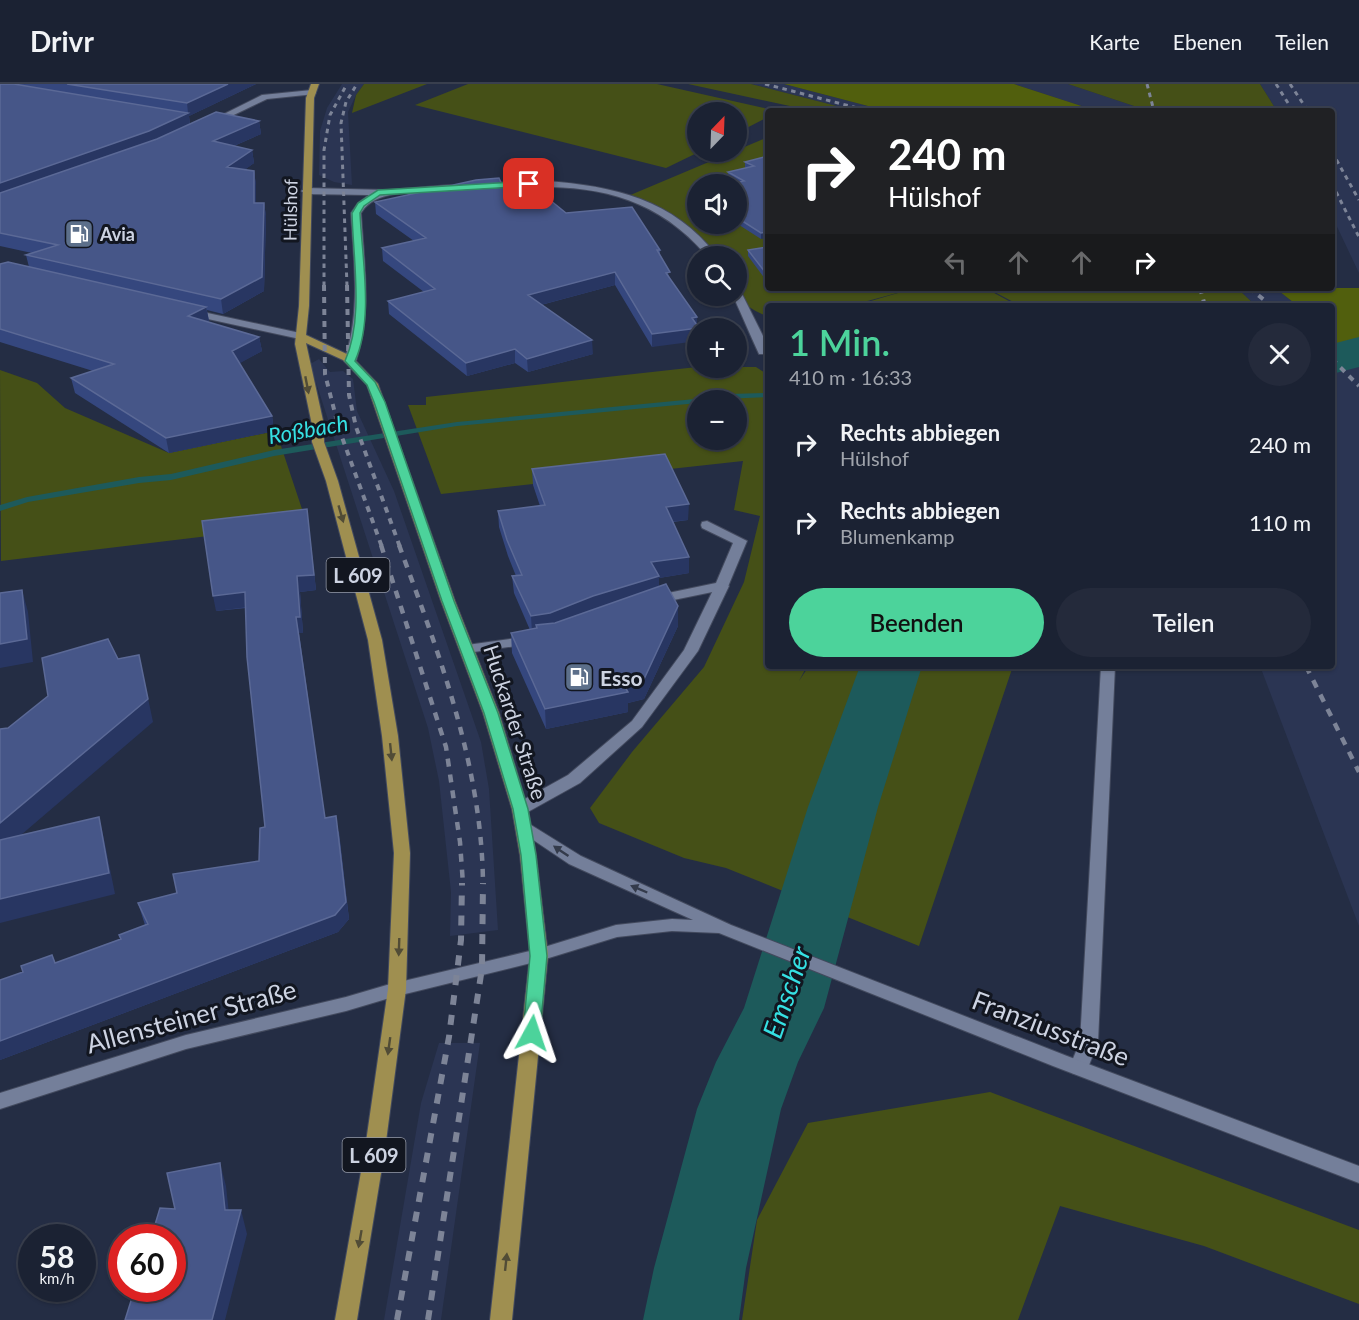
<!DOCTYPE html>
<html lang="de">
<meta charset="utf-8">
<style>
body{margin:0;font-family:Lato,sans-serif;background:#242a3b;color:#f1f3f6;height:100vh;display:flex;flex-direction:column;font-size:22px;white-space:nowrap}
*{box-sizing:border-box;margin:0}
p{font-size:20px;color:#a0a4ac}
.icon{flex:none;width:33px;height:33px;fill:none;stroke:currentColor;stroke-width:2;stroke-linecap:round;stroke-linejoin:round}
.map{position:relative;flex:1;overflow:hidden}
.panel{position:absolute;left:765px;top:219px;width:570px;height:366px;display:flex;flex-direction:column;background:#1b2233;border-radius:6px;box-shadow:0 2px 4px #0004,0 0 0 2px #393f4e}
.panel>*{flex:none}
.top-card{position:absolute;left:765px;top:24px;width:570px;height:183px;border-radius:6px;box-shadow:0 2px 4px #0004,0 0 0 2px #393f4e;background:#202124;color:#fff;overflow:hidden}
.needle{width:39px;rotate:23deg}
.fabs{position:absolute;left:687px;top:18px;display:grid;gap:12px}
.fabs a{display:grid;place-items:center;width:60px;height:60px;border-radius:50%;background:#1b2233;box-shadow:0 2px 4px #0004,0 0 0 2px #393f4e;font-size:30px}
.speed{position:absolute;left:18px;top:1140px;display:flex;gap:12px;font-size:30px;font-weight:700;text-align:center}
.speed>*{display:grid;place-content:center;width:78px;height:78px;border-radius:50%;background:#1b2233;box-shadow:0 2px 4px #0004,0 0 0 2px #393f4e;line-height:1}
.speed small{font-size:15px;font-weight:400}
.speed .limit{border:9px solid #d22;background:#fff;color:#111}
.pin{position:absolute;display:grid;place-items:center;width:51px;height:51px;color:#fff;margin:-26px;border-radius:12px;box-shadow:0 3px 9px #0006}
.me{position:absolute;width:66px;margin:-33px;rotate:5deg;stroke-linejoin:round;filter:drop-shadow(0 0 4px #0008)}
.turn{display:flex;align-items:center;gap:21px;height:126px;padding:0 24px;font-size:27px}
.turn .icon{width:78px;height:78px;stroke-width:2.5}
.turn b{display:block;font-size:42px;line-height:51px}
.lanes{display:flex;align-items:center;height:57px;padding:0 24px;background:#0003;justify-content:center;gap:30px;direction:ltr}
.lanes .off{opacity:.35}
.round{display:grid;place-items:center;flex:none;width:63px;height:63px;border-radius:32px;background:#242a3b}
.headline{display:flex;align-items:center;justify-content:space-between;height:102px;padding:0 24px}
h1{font-size:36px;font-weight:600;line-height:45px;color:#4cd39b}
.cta{display:flex;gap:12px;margin-top:auto;padding:12px 24px}
.cta a{flex:1;height:69px;border-radius:36px;background:#4cd39b;color:#111;font-size:24px;font-weight:600;line-height:69px;text-align:center}
.cta a+a{background:#242a3b;color:#f1f3f6}
ul{padding:0;list-style:none}
li{display:flex;align-items:center;gap:18px;height:78px;padding:0 24px}
li div{flex:1}
li b{display:block;font-size:22px}
li em{font-style:normal}
header{display:flex;align-items:center;gap:36px;box-sizing:border-box;height:84px;padding:0 30px;background:#1b2233;border-bottom:2px solid #393f4e}
header strong{font-size:28px}
nav{display:flex;gap:33px;margin-inline-start:auto;font-size:21px}
.map>svg:first-child{display:block}
</style>
<header>
<strong>Drivr</strong>
<nav><a>Karte</a><a>Ebenen</a><a>Teilen</a></nav>
</header>
<div class="map">
<svg width="1359" height="1236" viewBox="0 0 1359 1236">
<rect width="100%" height="100%" fill="#242d44"/>
<path fill="#2b3553" d="M342,0h22l-8,11 -8,17 4,73 -18,-3 -15,-7 1,-44 7,-23z
M751,0h33l103,27h-31z
M1014,0h54l69,23 -3,4h-37z
M1260,0h99v189l-27,-57v-105h-55z
M1237,204h38l23,18h-42z
M319,275l11,13 13,-1 10,8 4,32 37,80 87,251 8,47 9,141 -48,6 1,-44 -12,-111 -11,-53 -118,-364z
M1359,279v563l-99,-260h72v-296z
M439,959h41l-39,277h-57l37,-217z"/>
<path fill="#455017" fill-rule="evenodd" d="M364,0h63l-75,29 4,-18z
M468,0h189l121,27h-10v6l-31,16 -1,-21h-38l1,40 -33,16 -251,-63z
M688,0h63l105,27h-43z
M1068,0h192l17,27h-113l-27,-4z
M768,53v151h217l33,18h-164l54,-16 -59,16h-81v11c-38,-18 -31,-22 -32,-61h-24l-34,-36 -50,-24zM698,100h38v40h-38z
M987,204h250l19,18h-235z
M697,283h59l12,8v291h39l-8,15 10,-15h204l-94,280 -193,-78 -42,-10 -85,-35 -9,-15 42,-56 72,-85 40,-85 16,-66 -26,-6 9,-49 -302,33 -33,-89h18v-8zM698,316h38v40h-38z
M0,286l37,13 28,25 104,45 107,-22 31,93 -306,37z
M990,1008l369,138v74l-155,-58 -144,-40 -42,114h-276l15,-100 51,-97z"/>
<path fill="#515f0d" d="M784,0h230l83,27h-210z
M1275,204h84v58l-25,6 -2,-2v-44h-34z"/>
<g fill="none" stroke-linecap="round" stroke-linejoin="round">
<path fill="#1d5a5b" fill-rule="evenodd" d="M768,309v4l-70,3v3l-241,23 -183,30 -103,24 -32,3 -111,19 -28,9v-6l27,-8 112,-20 32,-3 103,-24 183,-28 238,-23 34,-5z"/>
<path fill="#1d5a5b" fill-rule="evenodd" d="M1359,253v30l-27,7v-30z
M860,582h62l-44,141 -54,201 -26,54 -17,47 -35,159 -7,52h-96l11,-52 43,-159 19,-47 28,-54 64,-201z"/>
<g stroke="#434a5e" stroke-width="2">
<path id="lane" d="M707,437l40,20 -20,48 -73,15 -5,-1 -2,-3 2,-3 67,-14 17,-40 -31,-15 -1,-3 1,-3z
M532,552l5,1 2,3 -2,3 -70,10 -7,-4 7,-4z
M1101,582h14l-17,376 -12,31 -7,2 -7,-2 -3,-5 11,-26z"/>
</g>
<g stroke="#434a5e" stroke-width="2">
<path id="street" d="M312,6l4,2 -1,2 -48,5 -54,26 -7,-2 56,-28z
M546,97c68,5 127,18 171,75h-10c-62,-72 -135,-73 -224,-67l-5,-3 5,-3z
M450,101l3,1v4c-29,6 -75,-5 -92,23 3,50 11,100 -5,148l-6,3 -4,-1 -2,-2c17,-48 10,-98 7,-148l7,-10 11,-8 -63,-1 -5,-3 5,-3 82,2z
M736,205l5,3 23,46 3,16h-8c-9,-19 -17,-39 -26,-58h3z
M722,498l7,4 -31,65 -56,76 -62,56 -54,30h-12l-2,-4 2,-4 54,-30 64,-54 52,-71 31,-64z
M397,898l6,2 3,5 -3,5 -57,17 -160,38 -186,60v-16l186,-58 160,-38z"/>
</g>
<g stroke="#434a5e" stroke-width="2">
<path id="secondary" d="M189,225l111,24 5,3 -5,3 -115,-25v-4z
M523,736l58,36 150,69 336,131 292,110v17l-306,-117 -334,-133 -47,-2 -55,6 -78,24 -142,35 -6,-2 -3,-5 3,-5 147,-35 78,-24 56,-6 21,1 -124,-56 -52,-35 -2,-4 2,-4z"/>
</g>
<g stroke="#434a5e" stroke-width="2">
<path id="primary" d="M311,0h8l-5,14 -5,208 -3,29 45,21 27,28 77,217 44,112 29,96 8,46 12,100 -36,365h-22l40,-365 -10,-100 -8,-46 -29,-96 -42,-112 -74,-216 -24,-25 -37,-17 18,82v17l14,39 44,159 16,96 12,117 -4,136 -21,160 -28,171h-22l30,-171 23,-160 6,-136 -12,-117 -14,-96 -42,-159 -14,-39v-17l-17,-81 4,-38 7,-208z"/>
</g>
<use href="#lane" fill="#747f9a" fill-rule="evenodd"/>
<use href="#street" fill="#747f9a" fill-rule="evenodd"/>
<use href="#secondary" fill="#747f9a" fill-rule="evenodd"/>
<use href="#primary" fill="#9f8f50" fill-rule="evenodd"/>
<path stroke="#7d8497" stroke-width="3" stroke-dasharray="4.5 4.5" stroke-linecap="butt" d="M765,0l104,27
M1147,0l7,27
M1276,0l17,27
M1290,0l18,27
M1332,68l27,48
M1332,100l27,53
M324,202v-136l6,-35 17,-31
M347,202l-6,-163 5,-21 11,-18"/>
<path stroke="#7d8497" stroke-width="4" stroke-dasharray="6 6" stroke-linecap="butt" d="M324,201l1,89 14,55 43,118
M347,201l2,110 7,32 44,120
M1200,204l5,18
M1249,204l23,18
M1332,275l27,27"/>
<path stroke="#7d8497" stroke-width="4.5" stroke-dasharray="8 8" stroke-linecap="butt" d="M381,461l65,202 14,95 3,42
M399,461c40,109 83,221 84,339
M1306,582l53,106"/>
<path stroke="#7d8497" stroke-width="6" stroke-dasharray="10 10" stroke-linecap="butt" d="M397,1236l52,-283 12,-97 1,-57
M428,1236l54,-352 1,-85"/>
</g>
<path fill="#35477e" d="M0,0h256l-67,32 1,8 69,-3 2,13 -27,12 18,4 2,13 -10,7 10,1 2,14v18h8l2,13 -2,75 -41,23 -16,-4 2,11 -2,1 52,15 3,14 -23,12 33,53 2,15 -105,22 -94,-60 -4,-15 22,-7 -93,-29v-78l29,3 -3,-12 6,-2 -32,-7z
M768,72l-7,83 -25,-16 1,-40 -9,-5v-6l18,-4 -1,-1v-5z
M503,103l63,26 94,37v6l10,22 29,50 -47,19 -37,-62 -74,20 52,49 -65,18 -13,-9 -48,13 -78,-62 -1,-13 36,-9 -41,-31 -1,-13 32,-7 -38,-27 -1,-12z
M768,163v36l-20,-27v-6z
M532,385l156,51 -15,2 16,51 -30,5v9l19,19v20l-34,73 -16,4v9l-82,17 -34,-76 -1,-20 19,-3 -16,-37 -2,-17h4l-8,-20 -9,-29 -1,-16 42,-5 -7,-21z
M307,425l9,81 -16,2 3,41h-4l26,185 14,14 10,87 -11,13 -338,128v-80l55,-17 65,-24 -1,-4 26,-10 -7,-22 39,-10 82,-32 6,-34 -19,-219 -30,3z"/>
<path fill="#283662" d="M228,0h28l-67,32 1,10 -190,72v-15l188,-70 -1,-10z
M259,37l2,13 -46,20 -2,-13z
M252,66l2,13 -24,18 -3,-14z
M254,87l2,14v32l-2,-14z
M264,119l2,13 -2,75 -41,23 -2,-15z
M768,148v6l-7,1v-6z
M615,188v13l-86,23 -1,-13z
M775,204h34l-34,4z
M206,223l3,14 -19,10 -2,-15z
M697,233v11h2h-1v13l-46,6v-13l40,-16z
M259,253l3,14 -27,15 -3,-15z
M592,256l1,14 -65,18 -1,-13z
M515,265v14l-48,13 -1,-13z
M272,332l2,15 -105,22 -3,-15z
M689,420l-1,16 -22,2v-15z
M307,425l9,81 -16,2 3,41h-4l-3,-16 1,-41z
M689,473v16l-30,5v15l-122,35 -1,-3v7l-4,1 -1,-17 120,-54z
M22,506l6,22 5,50 -33,6v-24z
M245,508l3,15 -32,4 -3,-15z
M678,522v20l-34,73 -16,4v9l-82,17 -1,-20 78,-25z
M139,571l14,67 -153,131v-30z
M336,732l13,103 -11,13 -338,128v-19z
M99,733l5,22 11,55 -115,29v-24z
M220,1079l6,23 5,47 -6,-23z
M241,1126l6,24 -22,86h-13z"/>
<path fill="#465688" stroke="#5b6996" stroke-width="1.5" d="M0,0h14l174,29 -39,18 -149,52z
M67,0h161l-41,19z
M216,28l43,9 -46,20 39,9 -25,17 27,4v32h10l-2,74 -41,22 -195,-44 32,-10 -58,-12v-40l157,-54z
M768,72v76l-7,1 -25,-16v-33h-9l17,-3 -16,-9 26,-6 -9,-4z
M499,94l4,9 26,-4 37,30 66,-6 28,43h-3l13,22 -4,1 31,44 -5,1 7,10 -47,6 -37,-62 -87,23 64,45 -65,19 -12,-10 -49,14 -78,-62 47,-12 -53,-41 44,-10 -51,-36 101,-22z
M768,163v29l-20,-26z
M8,178l198,45 -18,9 71,21 -27,14 40,65 -106,22 -95,-60 43,-14 -114,-35v-65z
M665,370l24,50 -23,3 23,50 -38,5 8,14 -66,20 -43,17 -19,3 -19,-40 10,-1 -15,-35 -9,-29 47,-6 -13,-36z
M307,425l7,66 -17,1 3,41h-4l29,201 11,-2 10,86 -11,13 -335,126v-61l23,-8 -2,-6 31,-11 3,8 66,-24 -2,-4 29,-11 -10,-21 39,-10 -4,-19 86,-13 1,-33 5,-1 -18,-170 -2,-65 -32,4 -11,-75z
M666,500l12,22 -34,73 -21,5 5,8 -83,17 -34,-76 26,-5 -1,-3 19,-2z
M22,506l5,49 -27,5v-51z
M108,555l10,20 21,-4 9,44 -148,124v-94l8,-1 40,-32 -6,-38z
M99,733l10,56 -109,26v-59z
M220,1079l5,47h16l-29,110h-87l10,-32h37v-50h-21l9,-30 15,1 -8,-36z"/>
<defs><path id="oneway-solid" d="M-6-.8H1V-3.2L6.5 0L1 3.2V.8H-6Z" transform="scale(1.5)"/></defs>
<g fill="#514c36">
<use href="#oneway-solid" transform="translate(307 301) rotate(79)"/>
<use href="#oneway-solid" transform="translate(341 430) rotate(74)"/>
<use href="#oneway-solid" transform="translate(391 668) rotate(84)"/>
<use href="#oneway-solid" transform="translate(399 863) rotate(92)"/>
<use href="#oneway-solid" transform="translate(389 962) rotate(98)"/>
<use href="#oneway-solid" transform="translate(360 1155) rotate(100)"/>
<use href="#oneway-solid" transform="translate(506 1178) rotate(-84)"/>
</g>
<g fill="#343b4b">
<use href="#oneway-solid" transform="translate(561 767) rotate(-146)"/>
<use href="#oneway-solid" transform="translate(639 805) rotate(-157)"/>
</g>
<path fill="#4cd39b" stroke="#318965" stroke-width="1.5" d="M529,97l4,3 -1,2 -152,9 -16,11 -4,7c2,46 14,106 -5,148l20,21 10,20 69,199 44,112 30,96 8,46 11,101 -7,77 -2,4 -6,2 -6,-2 -3,-4 7,-77 -9,-101 -8,-46 -29,-96 -42,-112 -68,-199 -7,-17 -22,-24c19,-42 8,-102 7,-148l6,-10 20,-13z"/>
<defs>
<g id="fuel-square" transform="scale(1.5)"><rect x="-9" y="-9" width="18" height="18" rx="4" fill="#5c6f8a" stroke="#121620"/><path d="M-5.5-6h7V0h2V4h1.3V-2.5L3-4.5l.8-.8L6-3V5H2.5V1h-1V6h-7ZM-4.2-4.7v3.2H.2V-4.7Z" fill="#fff"/></g>
</defs>
<g fill-rule="evenodd">
<use href="#fuel-square" x="79" y="150"/>
<use href="#fuel-square" x="579" y="593"/>
</g>
<g text-anchor="middle" dominant-baseline="central" stroke-width="6" stroke-linejoin="round" paint-order="stroke">
<g font-size="18" fill="#cdd3e2" stroke="#121620">
<text transform="translate(290 126) rotate(-89)">Hülshof</text>
</g>
<g font-size="18" font-weight="bold" fill="#cdd3e2" stroke="#121620" text-anchor="start">
<text x="100" y="150">Avia</text>
</g>
<g fill="#121620" stroke="#959aa8" stroke-width="1.5">
<rect x="326.5" y="474" width="63" height="34" rx="4.5"/>
<rect x="342.5" y="1054" width="63" height="34" rx="4.5"/>
</g>
<g font-size="20" font-weight="bold" fill="#cdd3e2">
<text x="358" y="491">L 609</text>
<text x="374" y="1071">L 609</text>
</g>
<g font-size="21" font-weight="bold" fill="#cdd3e2" stroke="#121620" text-anchor="start">
<text x="600" y="593">Esso</text>
</g>
<g font-size="21" fill="#cdd3e2" stroke="#121620">
<text transform="translate(516 638) rotate(72)">Huckarder Straße</text>
</g>
<g font-size="22" font-style="italic" fill="#35e0e3" stroke="#121620">
<text transform="translate(308 345) rotate(-10)">Roßbach</text>
</g>
<g font-size="26" fill="#cdd3e2" stroke="#121620">
<text transform="translate(191 932) rotate(-15)">Allensteiner Straße</text>
<text transform="translate(1051 944) rotate(21)">Franziusstraße</text>
</g>
<g font-size="27" font-style="italic" fill="#35e0e3" stroke="#121620">
<text transform="translate(786 908) rotate(-71)">Emscher</text>
</g>
</g>
</svg>
<div class="fabs">
<a><svg class="needle" viewBox="-14 -14 28 28"><path d="M0-13l5 13h-10z" fill="#e53935"/><path d="M0 13l5-13h-10z" fill="#a0a4ac"/></svg></a>
<a><svg class="icon" aria-label="sound" viewBox="0 0 24 24"><path d="M4 9h4l5-4v14l-5-4H4zM17 9q2 3 0 6"/></svg></a>
<a><svg class="icon" aria-label="search" viewBox="0 0 24 24"><circle cx="10" cy="10" r="6"/><path d="M15 15l6 6"/></svg></a>
<a>+</a>
<a>−</a>
</div>
<div class="speed"><div>58<small>km/h</small></div><div class="limit">60</div></div>
<div class="pin" style="left:529px;top:100px;background:#d93025"><svg class="icon" aria-label="arrive" viewBox="0 0 24 24"><path d="M6 21V4h12l-3 4 3 4H6"/></svg></div>
<svg class="me" style="left:532px;top:949px" viewBox="-20 -20 40 40"><path d="M0-17L14 15 0 8-14 15z" fill="#4cd39b" stroke="#fff" stroke-width="4"/></svg>
<div class="top-card">
<div class="turn"><svg class="icon" aria-label="right" viewBox="0 0 24 24"><path d="M7 20v-9h11M14 6l5 5-5 5"/></svg><div><b>240 m</b>Hülshof</div></div>
<div class="lanes"><svg class="icon off" aria-label="left" viewBox="0 0 24 24"><path d="M17 20v-9H6M10 6l-5 5 5 5"/></svg><svg class="icon off" aria-label="ahead" viewBox="0 0 24 24"><path d="M12 20V5M6 11l6-6 6 6"/></svg><svg class="icon off" aria-label="ahead" viewBox="0 0 24 24"><path d="M12 20V5M6 11l6-6 6 6"/></svg><svg class="icon" aria-label="right" viewBox="0 0 24 24"><path d="M7 20v-9h11M14 6l5 5-5 5"/></svg></div>
</div>
<section class="panel">
<div class="headline"><div><h1>1 Min.</h1><p>410 m · 16:33</p></div><a class="round"><svg class="icon" aria-label="close" viewBox="0 0 24 24"><path d="M6 6l12 12M18 6L6 18"/></svg></a></div>
<ul>
<li><svg class="icon" aria-label="right" viewBox="0 0 24 24"><path d="M7 20v-9h11M14 6l5 5-5 5"/></svg><div><b>Rechts abbiegen</b><p>Hülshof</p></div><em>240 m</em></li>
<li><svg class="icon" aria-label="right" viewBox="0 0 24 24"><path d="M7 20v-9h11M14 6l5 5-5 5"/></svg><div><b>Rechts abbiegen</b><p>Blumenkamp</p></div><em>110 m</em></li>
</ul>
<div class="cta"><a>Beenden</a><a>Teilen</a></div>
</section>
</div>
